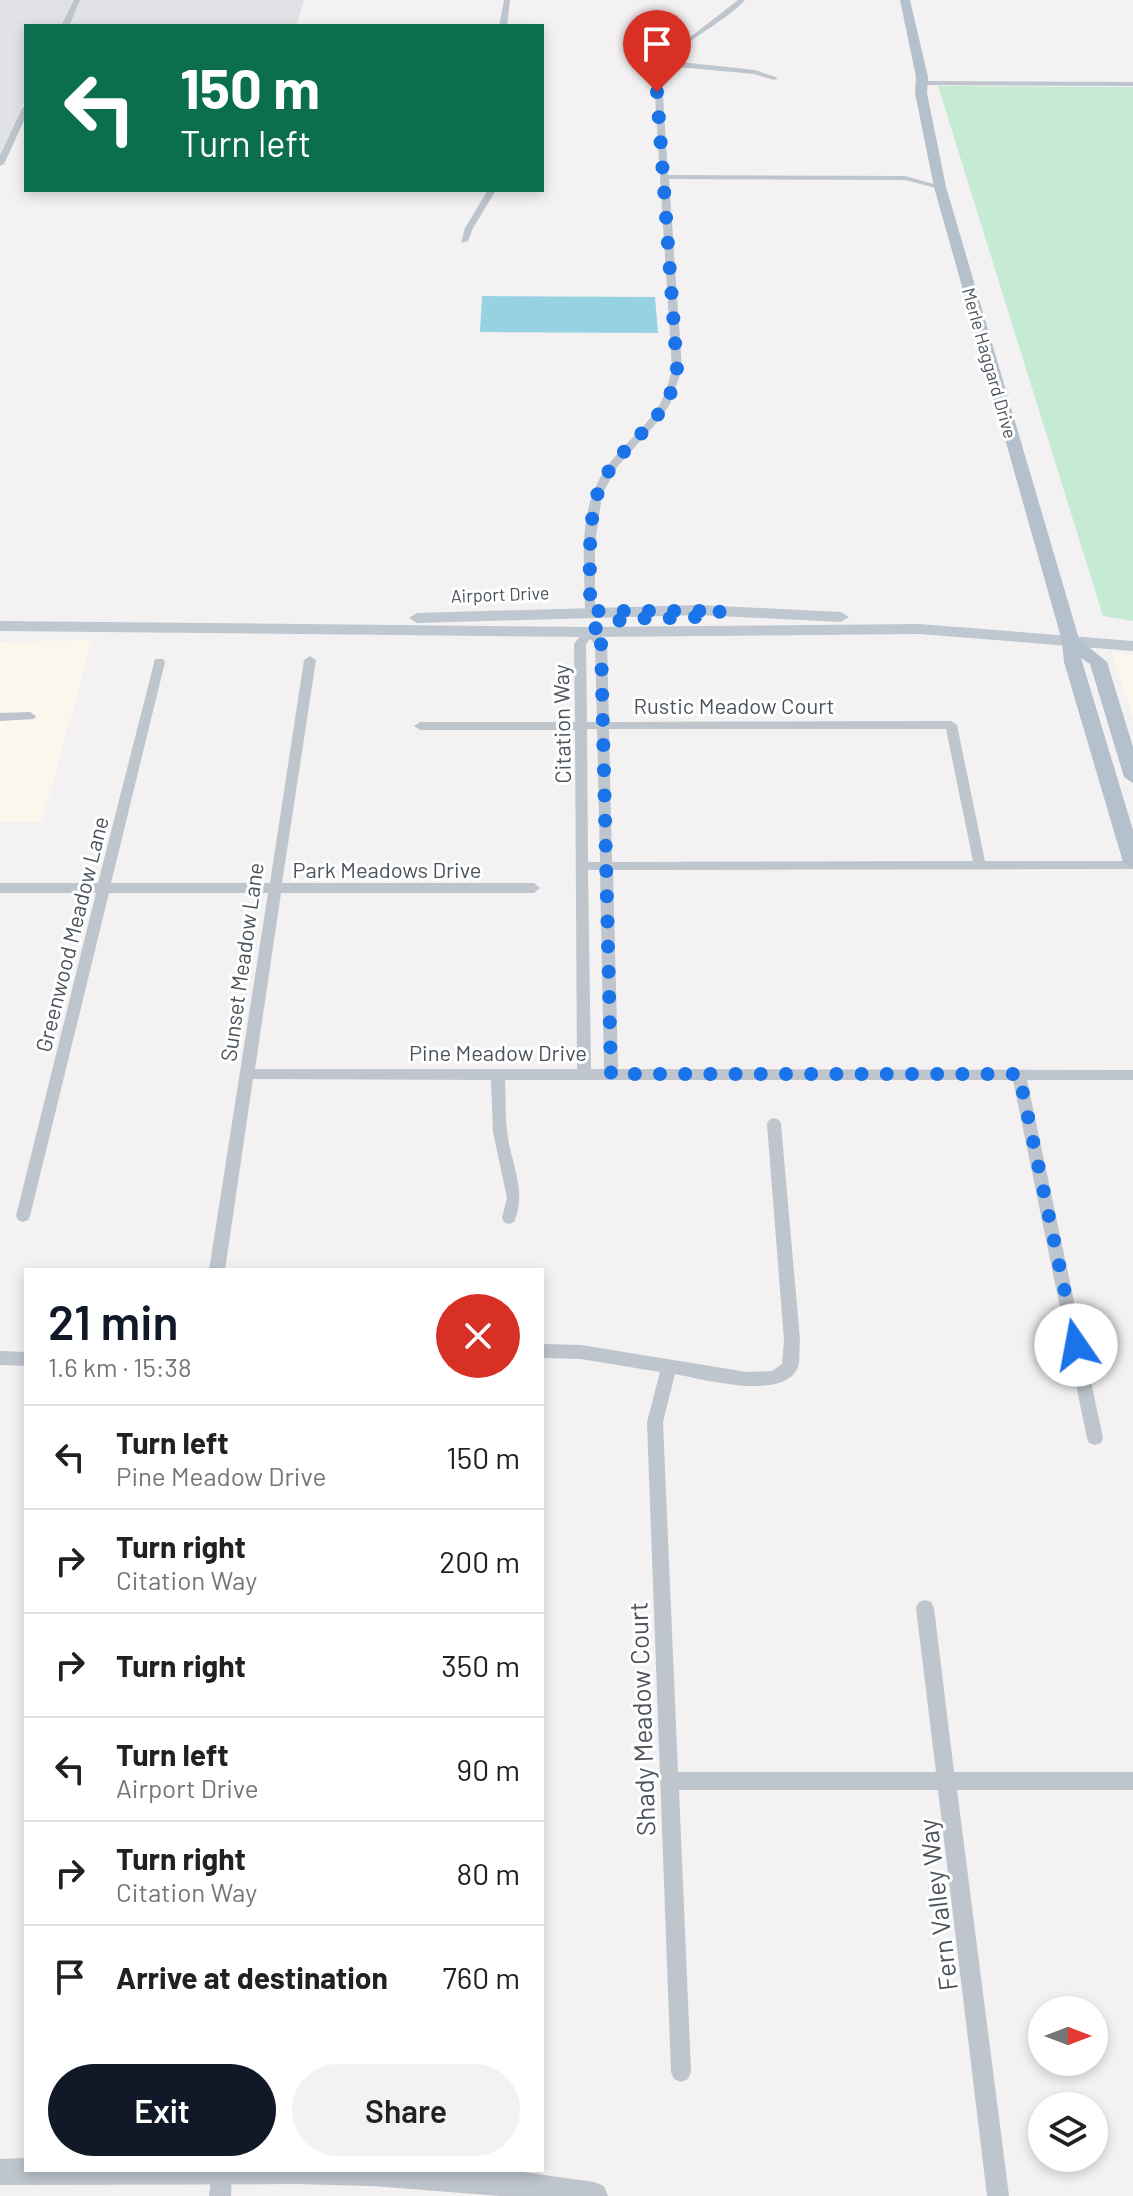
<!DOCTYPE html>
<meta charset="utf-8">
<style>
body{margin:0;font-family:Barlow,sans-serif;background:#f2f2f2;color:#202124;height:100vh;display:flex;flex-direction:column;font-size:30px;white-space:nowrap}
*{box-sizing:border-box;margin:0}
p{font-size:26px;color:#757577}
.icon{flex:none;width:44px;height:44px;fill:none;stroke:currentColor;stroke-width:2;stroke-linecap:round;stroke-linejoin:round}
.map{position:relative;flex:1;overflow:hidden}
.details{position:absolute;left:24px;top:1268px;width:520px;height:904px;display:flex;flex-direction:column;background:#fff;border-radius:0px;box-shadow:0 4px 12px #0003}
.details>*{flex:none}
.banner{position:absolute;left:24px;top:24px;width:520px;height:168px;border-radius:0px;box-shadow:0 4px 12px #0003;background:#0b6e4f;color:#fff;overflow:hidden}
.needle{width:52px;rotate:90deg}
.fabs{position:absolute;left:1028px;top:1996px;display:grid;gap:16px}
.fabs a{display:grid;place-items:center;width:80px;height:80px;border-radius:50%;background:#fff;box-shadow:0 4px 12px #0003;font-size:40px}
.pin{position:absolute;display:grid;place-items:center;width:68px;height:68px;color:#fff;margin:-82px -34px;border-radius:50% 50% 50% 0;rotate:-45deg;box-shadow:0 0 8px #0007}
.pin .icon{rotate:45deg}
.me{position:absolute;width:88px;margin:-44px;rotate:348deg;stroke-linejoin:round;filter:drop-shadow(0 0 6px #0008)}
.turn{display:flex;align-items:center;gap:28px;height:168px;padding:0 24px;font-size:36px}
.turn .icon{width:104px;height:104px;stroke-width:2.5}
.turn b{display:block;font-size:56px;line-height:68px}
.round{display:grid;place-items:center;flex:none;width:84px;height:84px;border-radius:42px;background:#f2f2f2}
.headline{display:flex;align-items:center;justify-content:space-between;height:136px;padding:0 24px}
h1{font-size:48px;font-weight:600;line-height:60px;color:#111827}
.action{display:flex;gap:16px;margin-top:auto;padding:16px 24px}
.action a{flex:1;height:92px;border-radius:48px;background:#111827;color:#fff;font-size:32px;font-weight:600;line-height:92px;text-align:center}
.action a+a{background:#f2f2f2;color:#202124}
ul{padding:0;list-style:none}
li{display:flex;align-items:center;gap:24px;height:104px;padding:0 24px;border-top:2px solid #e0e0e0}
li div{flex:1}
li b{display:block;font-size:30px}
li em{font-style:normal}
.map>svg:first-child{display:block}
</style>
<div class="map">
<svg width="1133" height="2196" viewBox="0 0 1133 2196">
<rect width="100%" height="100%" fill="#f3f1f1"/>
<path fill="#fbf7ed" d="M92,640l-50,182h-42v-180z
M1112,652l21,3v64l-2,-6z"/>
<path fill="#e0e2e5" d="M0,0h304l-8,26h-270v72l-26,56z"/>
<path fill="#c5ebd4" d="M938,86l195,1v534l-30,-5z"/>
<path fill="#97d2e3" d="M482,296l173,1 3,36 -178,-1z"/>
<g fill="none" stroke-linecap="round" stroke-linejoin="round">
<path fill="#bec5cc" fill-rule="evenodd" d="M74,0h6l-11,26h-8z
M504,0h6l-3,26h-8z
M738,0h7c-22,24 -55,35 -74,61l84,9 23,8 -4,2 -20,-6 -86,-8 -6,14 6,95 237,1 39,11 -4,2 -35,-9 -236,-1 13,190 -12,35 -10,15 -43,48 -15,28 -7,49v67l-5,3 -5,-3c0,-42 -7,-91 13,-129 15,-31 45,-49 62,-78 6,-11 9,-23 12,-35l-18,-289 7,-17 10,-11z
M917,81l216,1v4l-213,-1h-3z
M26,106v10l-22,48 -4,2v-11l22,-47z
M488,190h8l-23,38 -5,13 -7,2 4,-15z
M589,629l18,14 2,79 342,-1 6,4 28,136h148v8l-520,1 5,199 515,1v10h-106l76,358 -2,5 -6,2 -6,-2 -2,-5 -74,-358h-508c1,16 0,34 2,50 3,33 21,60 7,92l-5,2 -5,-2 -2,-4 5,-20 -14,-66 -2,-52 -238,-1 -28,191h-16l59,-377h-159l-79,323 -2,4 -5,2 -5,-2 -2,-4 80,-323h-96v-10h98l57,-224h8l2,3 -54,221h159l34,-223 6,-4 6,4 -34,223h252l6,5 -6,5h-253l-26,176h322l-2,-339h-155l-6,-4 6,-4h155l-1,-78 11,-14zM590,639l5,5 2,78h-10l-1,-78zM587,729h10l3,133h-12zM609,729h337l27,132 -361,1zM588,870h12l4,199h-13z
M30,712l6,4 -2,3 -34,2v-8z
M774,1118l5,2 2,4 19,216c-1,9 1,24 -4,31 -18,29 -94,8 -121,3l-12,48 15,350h258l-20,-164 3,-6 6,-2 6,2 3,6 20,164h179v18h-176l52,406h-22l-49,-406h-259l12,282 -3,7 -7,3 -7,-3 -3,-7 -24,-650 13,-50 -79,-13 -39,-1v-14l39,1 166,27 25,-1 10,-7 2,-24 -17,-216 2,-4z
M0,1351l26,1v14l-26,-1z
M212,2170h20l-1,26h-22z"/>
<path fill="#bec5cc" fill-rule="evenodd" d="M26,2158v12h483l85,12 10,4 4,10h-107l-129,-10 -74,-2 -298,1v-26z"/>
<path fill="#bfc7d0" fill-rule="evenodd" d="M699,605l142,7 8,5 -8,5 -142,-7 -282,8 -8,-5 8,-5z
M0,621l589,6 330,-3 214,17v10l-214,-17 -330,3 -589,-6z"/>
<path fill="#b4c0cc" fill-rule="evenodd" d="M900,0h10l18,77 -1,16 19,94 133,452 28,23 26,85v36l-9,-6 -34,-113 -9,-6 52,172v39l-10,-7 -59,-200 -2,-21 -128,-454 -19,-94 1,-16z"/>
</g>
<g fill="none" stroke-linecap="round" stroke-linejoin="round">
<path stroke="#1a73e8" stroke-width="14" stroke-dasharray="0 25.2" d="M657,92l20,277c-8,55 -51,68 -74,112 -18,33 -12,92 -13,130h132c-43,16 -94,-4 -133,21l12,11 10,431h408l57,271"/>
</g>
<g text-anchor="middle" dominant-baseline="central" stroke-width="6" stroke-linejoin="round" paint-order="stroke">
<g font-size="18" fill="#4b545c" stroke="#fff">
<text transform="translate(990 363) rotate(74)">Merle Haggard Drive</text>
<text transform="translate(500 594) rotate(-2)">Airport Drive</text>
</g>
<g font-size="22" fill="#4b545c" stroke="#fff">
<text x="734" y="705">Rustic Meadow Court</text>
<text transform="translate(561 724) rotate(-91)">Citation Way</text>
<text x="387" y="869">Park Meadows Drive</text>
<text transform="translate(71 934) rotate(-76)">Greenwood Meadow Lane</text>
<text transform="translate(241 962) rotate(-82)">Sunset Meadow Lane</text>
<text x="498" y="1052">Pine Meadow Drive</text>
</g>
<g font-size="26" fill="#4b545c" stroke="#fff">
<text transform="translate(641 1719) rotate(-92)">Shady Meadow Court</text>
<text transform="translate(937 1905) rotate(-97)">Fern Valley Way</text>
</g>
</g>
</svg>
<div class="fabs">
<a><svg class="needle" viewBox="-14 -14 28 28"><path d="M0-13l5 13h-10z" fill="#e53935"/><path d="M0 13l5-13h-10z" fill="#757577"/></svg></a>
<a><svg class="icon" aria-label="layers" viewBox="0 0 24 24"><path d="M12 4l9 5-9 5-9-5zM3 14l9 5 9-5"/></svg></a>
</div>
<div class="pin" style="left:657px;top:92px;background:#d93025"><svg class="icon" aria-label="arrive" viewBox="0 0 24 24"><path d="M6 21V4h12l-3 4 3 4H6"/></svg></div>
<svg class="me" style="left:1076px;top:1345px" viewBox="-20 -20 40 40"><circle r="19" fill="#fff"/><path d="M0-13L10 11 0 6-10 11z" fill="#1a73e8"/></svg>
<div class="banner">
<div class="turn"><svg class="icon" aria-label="left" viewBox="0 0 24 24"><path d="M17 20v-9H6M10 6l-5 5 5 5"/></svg><div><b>150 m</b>Turn left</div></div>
</div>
<section class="details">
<div class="headline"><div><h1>21 min</h1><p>1.6 km · 15:38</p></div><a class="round" style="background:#d93025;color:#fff"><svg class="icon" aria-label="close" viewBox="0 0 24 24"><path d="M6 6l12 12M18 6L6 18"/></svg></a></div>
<ul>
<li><svg class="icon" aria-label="left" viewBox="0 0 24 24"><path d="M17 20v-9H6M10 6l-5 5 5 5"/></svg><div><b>Turn left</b><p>Pine Meadow Drive</p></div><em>150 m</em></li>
<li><svg class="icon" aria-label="right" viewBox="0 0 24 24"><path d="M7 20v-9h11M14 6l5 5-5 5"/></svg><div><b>Turn right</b><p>Citation Way</p></div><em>200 m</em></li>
<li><svg class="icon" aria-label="right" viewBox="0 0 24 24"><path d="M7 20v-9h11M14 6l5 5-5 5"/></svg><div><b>Turn right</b></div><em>350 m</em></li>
<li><svg class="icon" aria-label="left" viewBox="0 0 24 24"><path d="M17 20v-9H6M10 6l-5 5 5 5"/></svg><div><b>Turn left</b><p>Airport Drive</p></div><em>90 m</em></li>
<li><svg class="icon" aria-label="right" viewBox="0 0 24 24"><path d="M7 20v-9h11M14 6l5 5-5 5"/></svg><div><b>Turn right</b><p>Citation Way</p></div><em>80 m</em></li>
<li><svg class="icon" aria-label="arrive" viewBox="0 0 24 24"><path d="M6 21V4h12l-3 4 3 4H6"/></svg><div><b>Arrive at destination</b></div><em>760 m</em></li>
</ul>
<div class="action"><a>Exit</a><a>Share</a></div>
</section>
</div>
